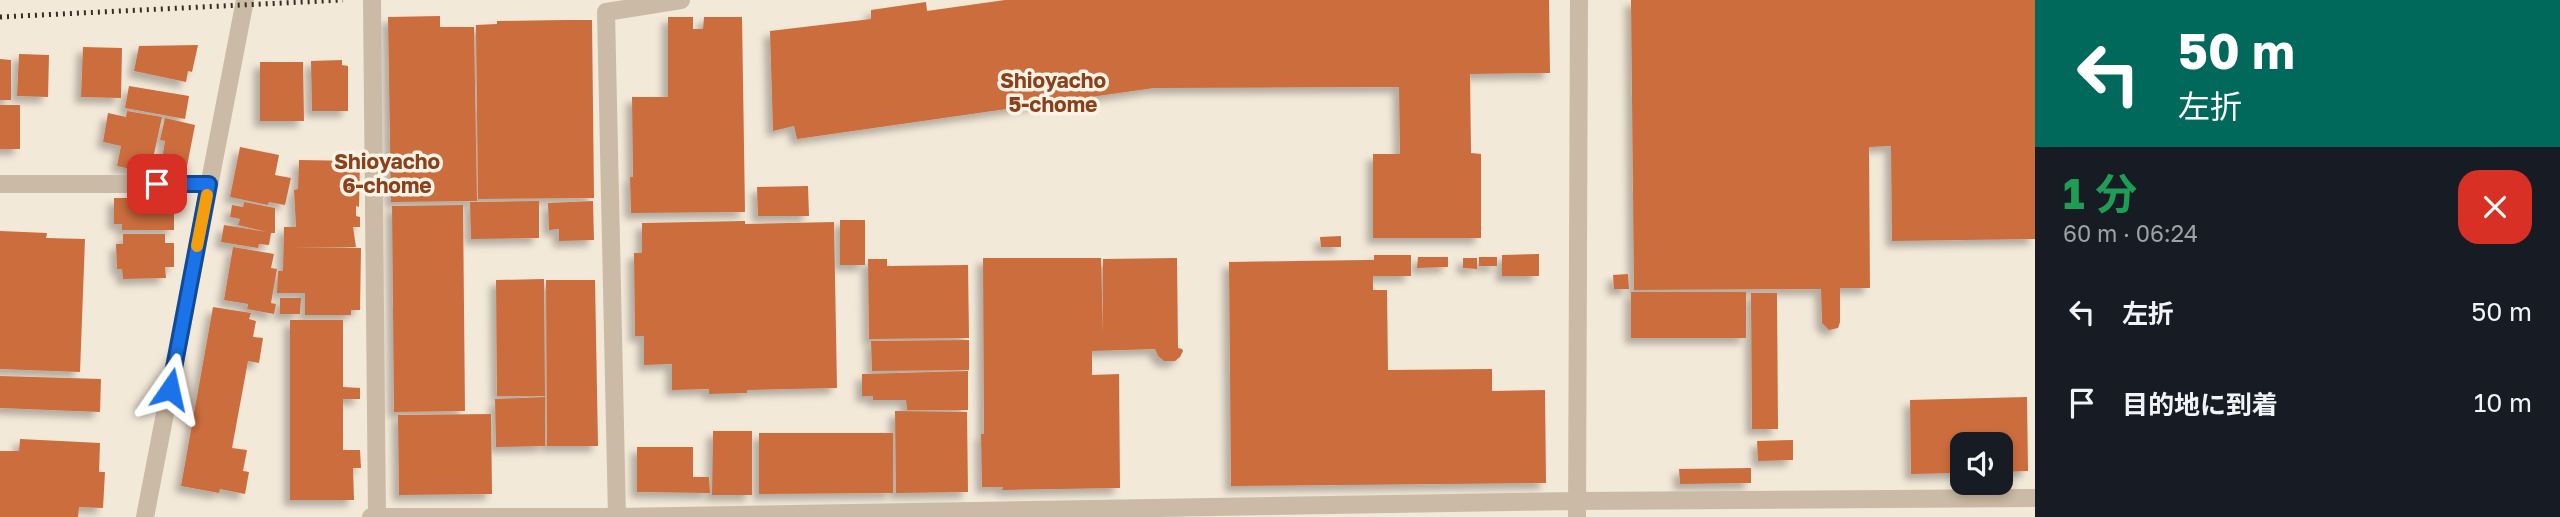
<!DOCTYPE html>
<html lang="ja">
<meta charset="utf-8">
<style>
body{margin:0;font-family:"Golos Text","Noto Sans JP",sans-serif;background:#20242c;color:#f1f3f6;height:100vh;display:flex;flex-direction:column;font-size:26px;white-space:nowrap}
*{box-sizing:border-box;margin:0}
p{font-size:23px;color:#9ea1a6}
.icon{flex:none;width:38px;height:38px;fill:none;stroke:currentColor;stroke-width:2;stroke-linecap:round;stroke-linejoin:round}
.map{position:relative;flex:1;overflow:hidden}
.panel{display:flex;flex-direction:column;background:#171b24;width:525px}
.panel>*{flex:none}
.top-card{background:#00695c;color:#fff;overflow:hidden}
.fabs{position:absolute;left:1950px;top:432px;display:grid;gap:14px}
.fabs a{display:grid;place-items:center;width:63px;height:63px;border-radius:14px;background:#171b24;box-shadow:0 4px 10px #0003;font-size:35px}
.pin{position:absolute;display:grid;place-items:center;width:60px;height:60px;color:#fff;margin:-30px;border-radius:14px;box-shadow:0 4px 10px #0006}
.me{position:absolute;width:77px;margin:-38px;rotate:11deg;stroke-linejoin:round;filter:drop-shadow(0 0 5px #0008)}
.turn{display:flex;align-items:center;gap:24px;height:147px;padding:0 28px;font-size:32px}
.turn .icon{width:91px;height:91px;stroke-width:2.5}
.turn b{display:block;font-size:49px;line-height:60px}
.round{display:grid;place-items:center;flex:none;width:74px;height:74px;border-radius:21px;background:#20242c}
.summary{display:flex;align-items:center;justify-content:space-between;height:119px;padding:0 28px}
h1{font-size:42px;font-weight:700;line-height:52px;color:#1e9e55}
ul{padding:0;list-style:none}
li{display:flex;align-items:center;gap:21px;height:91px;padding:0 28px}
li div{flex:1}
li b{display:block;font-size:26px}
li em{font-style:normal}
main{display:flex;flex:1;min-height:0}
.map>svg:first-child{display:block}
</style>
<main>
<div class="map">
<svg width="2035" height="517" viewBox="0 0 2035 517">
<defs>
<filter id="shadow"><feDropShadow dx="-6" dy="6" stdDeviation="3.5" flood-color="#0004"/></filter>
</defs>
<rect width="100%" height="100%" fill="#f3e9d9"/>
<path fill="#cc6d3e" filter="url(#shadow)" d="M1005,0h544l1,73 -80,1 1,79 10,1v84h-108v-84h27l-1,-67 -245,1 -357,51 -3,-13 -21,5 -3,-100 101,-12v-9l55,-8 1,9z
M1631,0h404v239l-143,2 -1,-95 -22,1 1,141h-30v34l-2,6 -9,2 -7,-7 -1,-34 -187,1z
M440,16v11h34l3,174 -86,1 -3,-185z
M668,17h25v12h10l1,-12h38l3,195 -114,1 -1,-36h3l-1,-80h36z
M565,20h27l2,178 -116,1 -2,-174 21,-1v-3z
M198,45l-6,27 -4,-1 -2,11 -52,-11 5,-25z
M83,47l39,1 -1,50 -40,-1z
M19,54l30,1 -1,42 -31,-1z
M0,59l11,1v40h-11z
M342,60v5l6,1v45h-36l-1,-50z
M260,62h43l1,59h-44z
M129,86l60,10 -4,23 -60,-11z
M0,105h20v44h-20z
M127,111l35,6 -11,51 -10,-3 -1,6 -23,-5 4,-20 -18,-4 5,-29 18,4z
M165,118l30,7 -8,41 -25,-6 3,-19 -5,-1z
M240,147l39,8 -4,20 16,3 -6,27 -16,-3 -1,3 -38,-8z
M299,160l61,1 -1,46 -3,-1v10l4,1v10h-7l3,20h-64l69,1 -1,62h-9v5h-46v-22h-28l1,-22h5l1,-44h12l-2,-37 4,-1z
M808,186l1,30h-51l-1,-29z
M114,198h60v32h-52v-6h-8z
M539,201v37l-68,1 -1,-37z
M593,201l1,39 -35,1v-12l-10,1 -1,-27z
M244,202l31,6v25h-4l-2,12 -10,-1 -1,4 -37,-6 3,-17 43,7 -29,-7 2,-6 -10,-2 2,-12 11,2z
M463,205l2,206 -71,1 -2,-206z
M840,220h25v45h-25z
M745,221v3l89,-2 3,166 -90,2v3l-38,1v-5l-37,1v-26l-28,1v-29h-9l-1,-83h8v-30z
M0,231l47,2 -1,5 39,1 -5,133 -80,-3z
M123,234h42v9h9v24h-9l1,11 -43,1 -1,-10h-5l-1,-25h7z
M1341,236v11h-20l-1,-10z
M233,247l41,7 -3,14 6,1 -6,34 5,1 -2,10 -27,-5 1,-5 -24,-4z
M1539,254v22h-37v-21z
M1374,255h37v21h-38v14h14l1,80 104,-1v22l53,-1 1,93 -315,3 -2,-224 137,-2h8z
M1418,257h30v10l-31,1z
M1479,257h18v9h-18z
M983,258h118l2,76v-75l74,-1 1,90 4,1 1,2 -3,6 -5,4h-11l-6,-5 -3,-7 -63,2v24l27,-1 1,114 -118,2 1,-3h-21l-1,-53h3z
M1463,258h14v11l-14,-1z
M868,259h19v7l81,-1 1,73 -100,1z
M1628,274l1,15h-15l-1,-14z
M544,279l1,117h-48l-1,-116z
M546,280h49l3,166h-51z
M1631,292h115v46h-115z
M1751,293h26l1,136h-26z
M280,298h21l-1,16h-20z
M213,307l38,6 -2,6 7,2 -3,16 10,1 -4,25 -11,-2 -16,87 15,2 -4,21 6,1 -4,22 -25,-5 -1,4 -38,-7z
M290,320h53v67l17,1v11h-17v51h17l1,18h-8l1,32h-64z
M969,340v30l-97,1 -1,-30z
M968,371v39h-61l-1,-10h-33v-4h-11v-22z
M0,376l101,3 -1,33 -100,-4z
M545,397v49l-49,1 -1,-48z
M2027,397l1,74 -28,1v-28h-38v29l-51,1 -1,-74z
M895,411l72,1 1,80 -72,1z
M491,414l1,80 -93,1 -1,-80z
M713,431h39v64h-40z
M759,433h134v60l-134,1z
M20,439l80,4 -1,29h6l-2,36 -24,-1 -1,10h-78v-66h19z
M1793,440v20l-35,1 -1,-20z
M637,447h56v30h16l1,16 -73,-1z
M1751,468v15l-71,1 -1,-15z"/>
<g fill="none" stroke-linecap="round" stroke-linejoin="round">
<path stroke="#cbbaa5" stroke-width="18" d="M372,0l5,517
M0,184h209
M145,517l100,-517
M371,517h246l959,-16 459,-3
M617,517l-11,-505 75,-12
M1577,517l2,-517"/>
<path stroke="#362d26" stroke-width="5" stroke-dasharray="2 5" stroke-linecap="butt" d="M0,17l343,-17"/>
</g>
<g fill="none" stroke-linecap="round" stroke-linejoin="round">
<g stroke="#114b97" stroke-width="18">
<path id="route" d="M157,184h52l-39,205"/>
</g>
<use href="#route" stroke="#1a73e8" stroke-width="12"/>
<path stroke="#f59e0b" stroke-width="12" d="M197,246l10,-51"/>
</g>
<g text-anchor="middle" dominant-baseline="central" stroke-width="7" stroke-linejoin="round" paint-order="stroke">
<g font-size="21" font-weight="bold" fill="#8a401b" stroke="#faf3e6">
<text x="1053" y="80">Shioyacho<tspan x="1053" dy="24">5-chome</tspan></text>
<text x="387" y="161">Shioyacho<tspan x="387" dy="24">6-chome</tspan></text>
</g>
</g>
</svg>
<div class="fabs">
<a><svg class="icon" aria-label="sound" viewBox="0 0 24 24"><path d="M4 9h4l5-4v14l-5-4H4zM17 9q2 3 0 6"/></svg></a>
</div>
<div class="pin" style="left:157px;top:184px;background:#d93025"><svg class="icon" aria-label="arrive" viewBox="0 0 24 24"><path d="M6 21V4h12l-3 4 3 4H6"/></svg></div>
<svg class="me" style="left:170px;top:389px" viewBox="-20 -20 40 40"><path d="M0-17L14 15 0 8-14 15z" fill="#1a73e8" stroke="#fff" stroke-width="4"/></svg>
</div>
<section class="panel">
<div class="top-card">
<div class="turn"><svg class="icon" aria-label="left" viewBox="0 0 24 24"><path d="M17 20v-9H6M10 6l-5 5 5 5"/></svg><div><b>50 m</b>左折</div></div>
</div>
<div class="summary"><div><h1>1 分</h1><p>60 m · 06:24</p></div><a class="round" style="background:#d93025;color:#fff"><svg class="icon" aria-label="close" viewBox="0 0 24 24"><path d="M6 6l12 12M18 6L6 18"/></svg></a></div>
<ul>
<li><svg class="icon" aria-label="left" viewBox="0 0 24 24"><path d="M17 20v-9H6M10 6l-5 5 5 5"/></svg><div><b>左折</b></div><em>50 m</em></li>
<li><svg class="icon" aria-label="arrive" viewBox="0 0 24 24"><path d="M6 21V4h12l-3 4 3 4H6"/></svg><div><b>目的地に到着</b></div><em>10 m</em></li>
</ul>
</section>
</main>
